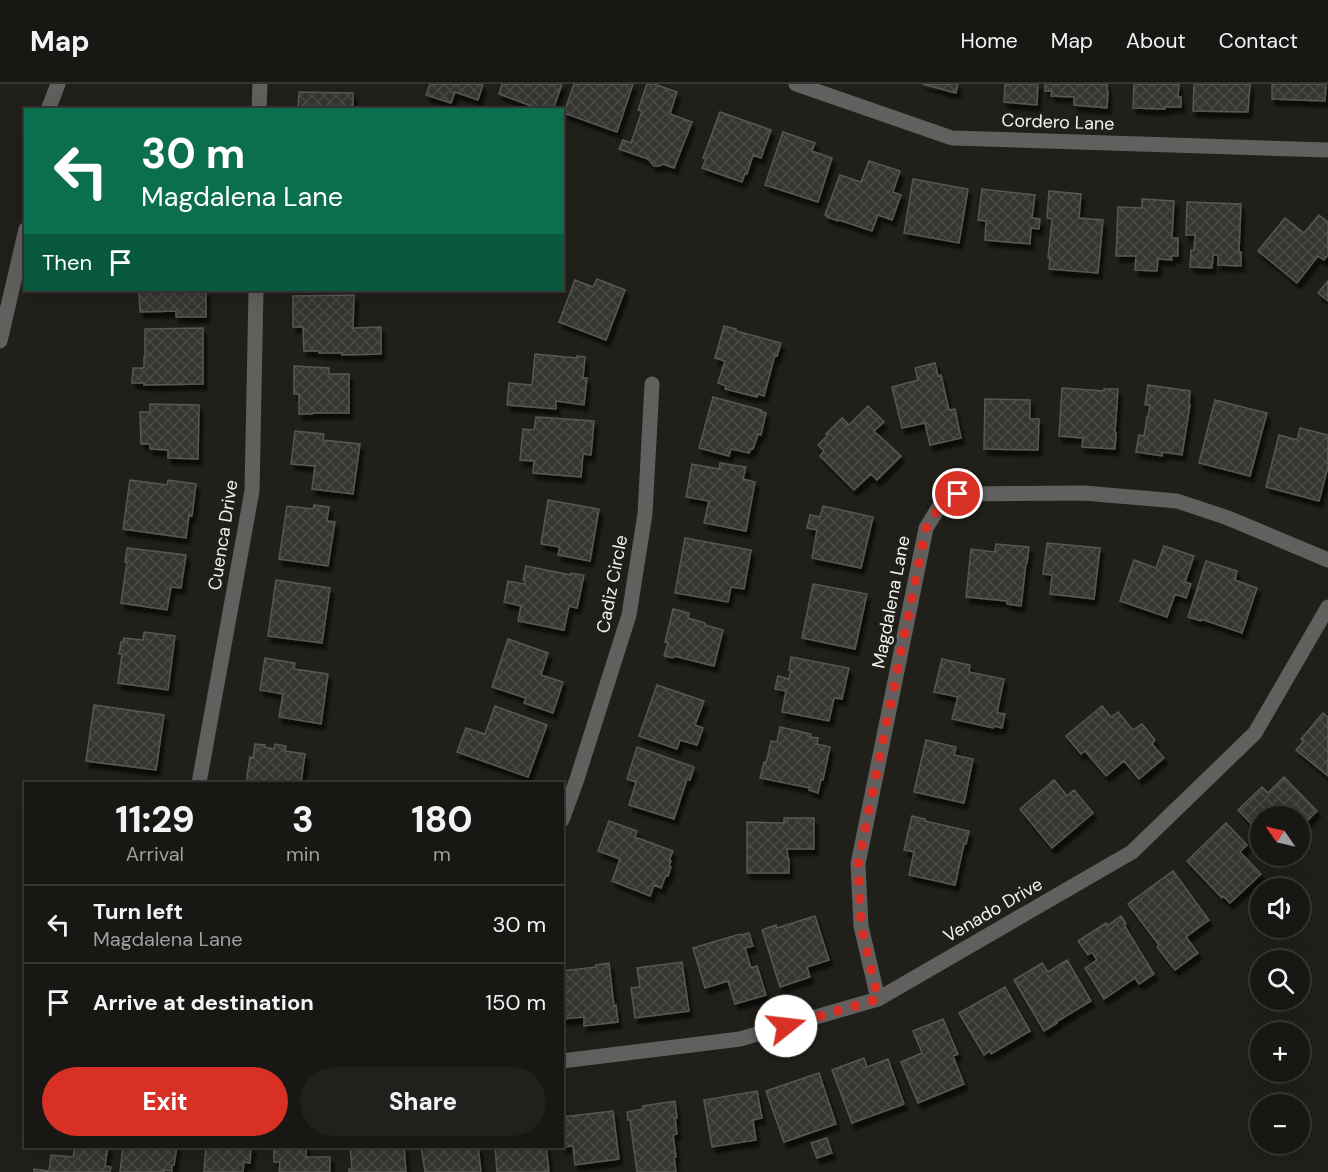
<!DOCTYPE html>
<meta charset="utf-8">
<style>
body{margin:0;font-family:"DM Sans",sans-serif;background:#22201d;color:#f1f3f6;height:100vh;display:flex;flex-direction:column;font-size:22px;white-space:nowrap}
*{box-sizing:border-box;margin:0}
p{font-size:20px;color:#9f9fa0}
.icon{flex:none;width:33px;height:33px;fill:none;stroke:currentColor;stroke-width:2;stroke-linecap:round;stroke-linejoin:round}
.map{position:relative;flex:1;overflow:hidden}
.sheet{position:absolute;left:24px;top:698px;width:540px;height:366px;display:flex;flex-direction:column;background:#191714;border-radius:0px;box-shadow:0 6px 24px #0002,0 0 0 2px #373634}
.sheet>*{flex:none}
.hud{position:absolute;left:24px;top:24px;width:540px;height:183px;border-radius:0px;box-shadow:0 6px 24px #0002,0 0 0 2px #373634;background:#0b6e4f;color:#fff;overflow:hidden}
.needle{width:39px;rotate:304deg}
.buttons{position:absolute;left:1250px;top:722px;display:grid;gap:12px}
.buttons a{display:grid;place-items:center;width:60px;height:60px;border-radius:50%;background:#191714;box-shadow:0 6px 24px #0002,0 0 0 2px #373634;font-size:30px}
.pin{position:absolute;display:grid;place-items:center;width:51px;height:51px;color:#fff;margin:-26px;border:3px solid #fff;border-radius:50%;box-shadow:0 2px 6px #0007}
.me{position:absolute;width:66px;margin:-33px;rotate:74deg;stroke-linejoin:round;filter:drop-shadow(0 0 4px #0008)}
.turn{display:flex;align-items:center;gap:21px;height:126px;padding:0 18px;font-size:27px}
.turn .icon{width:78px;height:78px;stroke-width:2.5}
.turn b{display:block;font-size:42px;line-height:51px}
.then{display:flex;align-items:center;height:57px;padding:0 18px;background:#0003;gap:12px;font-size:22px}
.eta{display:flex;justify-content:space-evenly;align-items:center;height:102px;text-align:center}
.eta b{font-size:36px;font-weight:800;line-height:42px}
.cta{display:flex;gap:12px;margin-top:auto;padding:12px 18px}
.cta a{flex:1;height:69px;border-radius:36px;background:#d93025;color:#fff;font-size:24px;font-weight:800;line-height:69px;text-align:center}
.cta a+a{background:#22201d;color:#f1f3f6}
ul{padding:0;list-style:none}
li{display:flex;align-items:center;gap:18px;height:78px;padding:0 18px;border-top:2px solid #373634}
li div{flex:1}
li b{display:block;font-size:22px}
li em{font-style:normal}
header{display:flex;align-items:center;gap:36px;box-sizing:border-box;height:84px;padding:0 30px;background:#191714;border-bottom:2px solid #373634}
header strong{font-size:28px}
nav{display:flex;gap:33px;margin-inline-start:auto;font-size:21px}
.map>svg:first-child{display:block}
</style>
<header>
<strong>Map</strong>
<nav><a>Home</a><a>Map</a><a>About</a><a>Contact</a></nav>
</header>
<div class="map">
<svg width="1328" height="1088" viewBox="0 0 1328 1088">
<defs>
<pattern id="building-cross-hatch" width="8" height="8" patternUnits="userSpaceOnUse" patternTransform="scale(1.5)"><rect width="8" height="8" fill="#353631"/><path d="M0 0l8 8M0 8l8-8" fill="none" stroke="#494a45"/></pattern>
<filter id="shadow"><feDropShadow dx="3.5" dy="6" stdDeviation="1.5" flood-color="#0009"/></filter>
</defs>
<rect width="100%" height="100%" fill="#211f1a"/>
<path fill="url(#building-cross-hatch)" stroke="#565852" stroke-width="1.5" filter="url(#shadow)" d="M430,0h53l-5,16 -23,-8 -4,11 -25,-8z
M502,0h60l-9,26h-11l-43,-16z
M574,0h59l-16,48 -53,-19z
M647,0h7l23,8 -7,22 22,8 -18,46 -11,-4 -4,2h-5l-6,-7 -29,-10 4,-9 8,3 11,-32 -4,-1z
M922,0h36l-2,9z
M1005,0h33l-1,21 -33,-3z
M1045,0h62v6l1,1 -1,17 -33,-3v-8l-23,-1 1,-5h-7z
M1134,0h45l-1,13h3v10h-16v2l-32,-1z
M1194,0h56l-2,28 -55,-1z
M1272,0h54l-1,17 -53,-2z
M299,8l54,1v17h-55z
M720,28l51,18 -10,28 -8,-3 -6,19 -2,-1 -3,9 -40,-14 4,-9 -3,-1z
M783,48l32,11 -3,8 20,7 -14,44 -53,-17z
M869,77l31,10 -7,21 8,3 -9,25 -14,-5 -6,16 -33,-11 -1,1 -11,-4v-1l-2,-1 15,-40 21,7z
M913,95l55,10 -9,54 -55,-10z
M982,105l53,6 -3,23 8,1 -1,10 -8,-1 -1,16 -45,-4 1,-19 -8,-1z
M1049,107l32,3 -2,24 24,2 -5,53 -49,-4 1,-11h-2l4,-39 -5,-1z
M1142,115l32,2 -2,37h6v18h-7l1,4 -14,-1 -1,12 -22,-1 1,-14h-20l2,-49 24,1z
M1187,118l54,2 -2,48h2v14l-23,-1v-10h-5l-1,13 -22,-1 1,-17h3l1,-15h-9z
M1319,131l9,7v33l-4,5 -6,-4 -21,27 -39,-32 27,-33 19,15z
M597,195l28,11 -19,50 -47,-18 16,-42 18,7z
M1328,197v20l-10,-8z
M139,206h67v27h-30v-6l-36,1z
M354,211l-1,33 28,-1v27l-39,1v-2h-23v-2h-15l-1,-24h-10v-31z
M724,242l12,3v2l45,12 -4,13 -2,-1 -11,41 -6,-2 -1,3 -32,-8 1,-3 -8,-3 7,-22 -10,-3z
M203,244v56l-59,1v-2h-12l1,-15h11v-12h1v-27z
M535,270l42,4v-2l8,1 -2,21h4l-3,27 -28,-4v8l-49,-4 2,-22 23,2z
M935,279l3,13 3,-1 8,35 6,-1 6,29 -31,7 -5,-22 -23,5 -10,-41 26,-7 -3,-12z
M294,282l35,2v6h20v39h-37v1h-13v-20h-5z
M1148,301l42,6 -1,14h1l-8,50 -19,-3 -1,4 -26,-4 3,-17 5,1 3,-19h1l2,-12h-5z
M1062,304l42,3v-2h14l-3,43 1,1 -1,16 -33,-2 1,-9 -24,-2z
M713,313l48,13 -1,1 6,2 -5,22 -3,-1 -5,15h-2l-2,4 -18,-4 -2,7 -30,-8z
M985,315l45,1v19h9l-1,31 -54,-1z
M1215,316l52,13 -17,63 -51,-13z
M150,320l49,1 -1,54 -30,-1v-8l-18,-1v-5h-9l-1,-32h10z
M868,322l16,16 -10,9 27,25 -24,24 -6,-6 -17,16 -34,-34 4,-5 -6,-6 10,-10 -2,-1 16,-16 7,7z
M536,333l58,4 -3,34 -8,-1 -2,23 -48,-4 1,-12 -14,-1 3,-31 11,1z
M1300,344l28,7v32l-9,34 -53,-14 13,-52 18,5z
M295,347l29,3 -1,6 37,4 -7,50 -41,-5 3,-23 -24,-2z
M720,379l26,4 -3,12 12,3 -9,49 -42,-8 5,-22 -23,-4 6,-33 27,5z
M130,396l37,5 1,-5 28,4 -4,32 -3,-1 -3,23 -63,-9z
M548,416l51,9 -9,52 -32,-6 2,-8 -19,-3z
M314,421l15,2 -2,14 8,1 -7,44 -49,-7 8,-53 26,3z
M823,422l50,11 -12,51 -49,-10 5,-28 -10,-2 3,-13 10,2z
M685,454l66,12 -7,39 -13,-2 -3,15 -53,-9z
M1047,459l53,5 -6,51 -44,-5 2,-19 -9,-1z
M996,460l33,3 -2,16h-1l-5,43 -14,-2v-3l-41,-4 5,-48 24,3z
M1164,462l30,10 -9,26 6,2 -5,14 -11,-4 -8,23 -47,-16 14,-41 22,8z
M127,464l59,7 -5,33 -10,-1 -4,23 -46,-7 6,-41h-2z
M1206,477l31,10 -2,9 22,8 -15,45 -41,-14v2l-13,-4z
M526,482l45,9v-2l13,2 -7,33 -8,-2 -5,24 -46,-9 3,-15 -17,-4 4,-21 17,3v-4h-2z
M276,496l54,8 -8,55 -54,-7z
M813,500l54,10 -12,55 -53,-11z
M673,525l16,4 -1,5 17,5v2l18,5 -9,36 -40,-10 -1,2 -9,-2 4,-13 -3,-1z
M144,548l31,4 -7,54 -50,-7 4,-29h-3l2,-12h2l1,-4 19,2z
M508,555l40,14 -7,22 22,7 -10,31 -29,-10 2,-5 -34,-11z
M791,573l58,11 -7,31 -8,-1 -5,23 -47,-9 4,-21 -11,-2 3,-13 11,3 2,-8 -2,-1z
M265,574l30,5 -1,6 34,5 -7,50 -42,-7 4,-23 -23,-4z
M942,575l28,6 -1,7 35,7 -7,34 8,1 -3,14 -8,-2 -1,2 -41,-9 6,-22 -24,-5z
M657,601l47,16 -9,24 8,3 -6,17 -17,-5 -3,9 -38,-13z
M94,621l70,10 -8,55 -70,-9z
M495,622l52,19 -19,52 -71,-25 9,-24 19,6z
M1102,622l9,11 7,-5 15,18 9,-6 13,16 -3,4 12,14 -25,21 -15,-18 -18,15 -21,-25 -4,3 -15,-18z
M1323,629l5,4v59l-32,-26 8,-9 -3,-2z
M780,643l31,7 -1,3 8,1 -1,6 13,3 -7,33 -2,-1 -3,14 -9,-3 1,-2 -50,-10 4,-16 2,1 5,-22 6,1z
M926,656l30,7 -2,8 19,4 -9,44 -50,-11z
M255,660l10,1 -1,2 10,2 1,-5 11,2 -1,5 20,3 -4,29h-55l4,-26 3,1z
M637,663l57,20 -4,13 -3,-1 -13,40 -45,-14 7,-23 -9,-3z
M1284,693l33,34 -18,18v-13h-39v17l-22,-23 24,-23 6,6z
M1054,696l13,16 7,-6 19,23 -41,35 -32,-39z
M912,732l13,3v2l44,10 -3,13h-2l-9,41 -46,-10 5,-23 -10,-2z
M784,734h30v31h-27l1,10h1v14h-42v-51l37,1z
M609,737l28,10 -2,6 38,14 -4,10h2l-2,5 2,1 -3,9 -2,-1 -5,13 -7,-3 -4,11 -38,-15 8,-22 -22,-8z
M1226,739l21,22 -7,7 21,22 -31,29 -7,-7 -1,2 -35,-37z
M1173,787l36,49 -23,17 12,16 -23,17 -18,-23 2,-2 -31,-41z
M815,832l14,44 -22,7 3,10 -30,10 -18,-57 14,-5 1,3z
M1121,832l5,8 -2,1 30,49 -15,10 -4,-6 -31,21 -19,-31 12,-8 -5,-8 -4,3 -10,-14 28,-18 2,2z
M749,849l4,13 -8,2 6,20 6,-2 9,29 -31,9 -7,-23 -23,7 -12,-40 47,-14 1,1z
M1067,876l24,41 -35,21 1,1 -13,8 -30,-51 28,-17 6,9z
M682,878l7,49 -54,7 -4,-30 9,-1 -3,-19z
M609,879l5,43 2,-1 2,17 -34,4v-9l-22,2v-48l34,-4v-2z
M1005,903l25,44 -39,23 -1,-3 -6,4 -25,-42z
M943,935l15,35 -5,2 11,28 -46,19 -17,-41 21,-9 -9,-22z
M864,974l3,9 21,-8 16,45 -52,19 -20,-53z
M819,989l17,51 -52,18 -18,-51z
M757,1007l5,27 -9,2 3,20 -44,7 -8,-47z
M675,1017l2,17h-2l2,16 -4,1 3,22h-2l2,15h-39l-7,-52h-2l-1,-8 16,-3v-3z
M613,1027l6,48 -44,6 -2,-19 -10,1 -1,-30z
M827,1054l5,15 -15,5 -6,-15z
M75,1062h33l-3,20 6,1 -1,5h-76v-3l15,2 2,-16 22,2z
M123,1062h54l-3,19h-2v6l-8,-1v2h-44z
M206,1062h47v1h-2l-1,16 -6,-1 -1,10h-39z
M274,1062h32v11h24v15h-51l1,-10h-6z
M350,1062h54l2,26h-57v-3h3z
M421,1062h57l3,26h-56z
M500,1062h46l3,25 -2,1h-50l-2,-25z"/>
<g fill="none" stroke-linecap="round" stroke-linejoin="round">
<path stroke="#62605e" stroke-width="15" d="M796,0l156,54 376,12
M48,26l10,-26
M259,26l1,-26
M0,257l26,-112
M199,699l53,-292 4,-201
M562,736l15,-41 52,-164 16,-101 7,-130
M878,915l-17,-73 -3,-62 68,-336 13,-21 19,-13 126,-1 93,8 51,17 100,42
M562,977l178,-22 138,-40 254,-147 123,-119 73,-126"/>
</g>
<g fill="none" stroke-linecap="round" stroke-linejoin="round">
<path stroke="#d93025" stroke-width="10" stroke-dasharray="0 18" d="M786,942l92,-27 -17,-73 -3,-62 68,-336 13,-21 19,-13"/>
</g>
<g text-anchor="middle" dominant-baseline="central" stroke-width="6" stroke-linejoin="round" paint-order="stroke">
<g font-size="18" fill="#f4f3f0" stroke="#211f1a">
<text transform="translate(1058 38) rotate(2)">Cordero Lane</text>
<text transform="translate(223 451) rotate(-81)">Cuenca Drive</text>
<text transform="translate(612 500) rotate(-79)">Cadiz Circle</text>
<text transform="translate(891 518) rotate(-79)">Magdalena Lane</text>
<text transform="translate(993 826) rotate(-30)">Venado Drive</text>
</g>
</g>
</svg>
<div class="buttons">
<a><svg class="needle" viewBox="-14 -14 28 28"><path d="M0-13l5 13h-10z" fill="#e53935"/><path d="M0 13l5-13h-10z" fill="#9f9fa0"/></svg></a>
<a><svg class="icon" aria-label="sound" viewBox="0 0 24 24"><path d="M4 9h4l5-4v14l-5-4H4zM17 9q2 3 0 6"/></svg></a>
<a><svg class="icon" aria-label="search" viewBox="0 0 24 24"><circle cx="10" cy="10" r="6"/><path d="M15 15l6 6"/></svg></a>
<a>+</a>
<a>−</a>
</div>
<div class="pin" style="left:958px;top:410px;background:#d93025"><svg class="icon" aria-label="arrive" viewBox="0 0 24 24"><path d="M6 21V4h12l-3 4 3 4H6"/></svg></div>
<svg class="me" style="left:786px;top:942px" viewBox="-20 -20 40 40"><circle r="19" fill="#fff"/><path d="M0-13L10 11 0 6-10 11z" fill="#d93025"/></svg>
<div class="hud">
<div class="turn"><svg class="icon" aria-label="left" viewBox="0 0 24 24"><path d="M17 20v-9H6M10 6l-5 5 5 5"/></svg><div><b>30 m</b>Magdalena Lane</div></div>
<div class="then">Then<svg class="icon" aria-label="arrive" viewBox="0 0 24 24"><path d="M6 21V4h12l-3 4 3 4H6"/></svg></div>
</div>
<section class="sheet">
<div class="eta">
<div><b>11:29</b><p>Arrival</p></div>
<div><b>3</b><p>min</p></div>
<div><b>180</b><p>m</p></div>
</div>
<ul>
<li><svg class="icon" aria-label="left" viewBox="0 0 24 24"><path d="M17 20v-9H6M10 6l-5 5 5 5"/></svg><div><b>Turn left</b><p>Magdalena Lane</p></div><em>30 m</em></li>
<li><svg class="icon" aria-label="arrive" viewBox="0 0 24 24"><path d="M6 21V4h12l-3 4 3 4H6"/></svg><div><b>Arrive at destination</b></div><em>150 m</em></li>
</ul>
<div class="cta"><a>Exit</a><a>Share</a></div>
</section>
</div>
